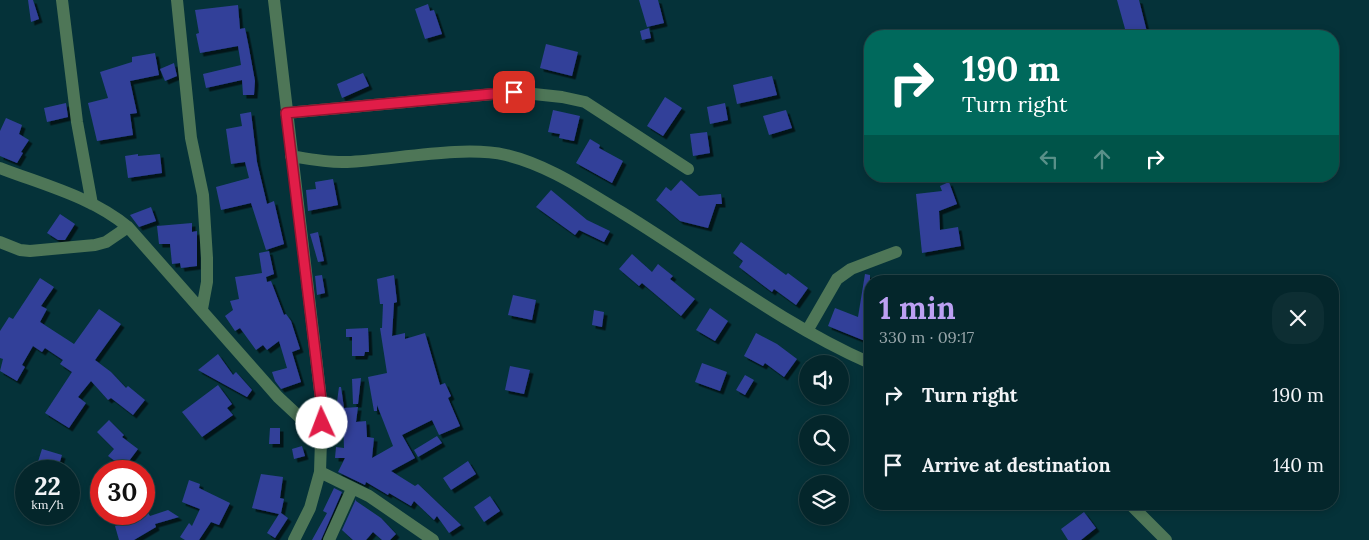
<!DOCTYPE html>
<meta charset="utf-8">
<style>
body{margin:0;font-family:Lora,serif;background:#0d2e33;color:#f1f3f6;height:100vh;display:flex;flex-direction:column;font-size:19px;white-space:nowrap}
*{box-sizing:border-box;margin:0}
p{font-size:16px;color:#97a5a9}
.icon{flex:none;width:28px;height:28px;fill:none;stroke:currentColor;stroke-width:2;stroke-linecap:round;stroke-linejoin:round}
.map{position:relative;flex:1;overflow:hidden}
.sheet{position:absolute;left:864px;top:275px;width:475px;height:235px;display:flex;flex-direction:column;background:#04262b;border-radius:20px;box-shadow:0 2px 8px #0003,0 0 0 1px #254347}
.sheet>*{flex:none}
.guide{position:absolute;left:864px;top:30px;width:475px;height:152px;border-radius:20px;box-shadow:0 2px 8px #0003,0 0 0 1px #254347;background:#00695c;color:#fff;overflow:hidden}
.buttons{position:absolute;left:799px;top:355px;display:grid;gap:10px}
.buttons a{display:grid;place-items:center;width:50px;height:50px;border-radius:50%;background:#04262b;box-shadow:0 2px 8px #0003,0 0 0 1px #254347;font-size:25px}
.speed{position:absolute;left:15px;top:460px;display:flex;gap:10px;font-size:25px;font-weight:700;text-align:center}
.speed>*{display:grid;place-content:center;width:65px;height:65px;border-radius:50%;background:#04262b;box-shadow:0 2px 8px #0003,0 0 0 1px #254347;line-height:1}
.speed small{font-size:12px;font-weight:400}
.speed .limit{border:8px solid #d22;background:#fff;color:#111}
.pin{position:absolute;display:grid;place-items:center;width:42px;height:42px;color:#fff;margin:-21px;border-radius:10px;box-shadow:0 2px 8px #0006}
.me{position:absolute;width:55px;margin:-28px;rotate:358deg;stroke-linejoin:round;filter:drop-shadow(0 0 4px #0008)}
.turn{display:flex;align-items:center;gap:18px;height:105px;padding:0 15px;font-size:22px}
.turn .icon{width:65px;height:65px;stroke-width:2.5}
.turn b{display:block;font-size:35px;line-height:42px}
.lanes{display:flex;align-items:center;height:48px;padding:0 15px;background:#0003;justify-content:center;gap:25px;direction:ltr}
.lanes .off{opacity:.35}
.round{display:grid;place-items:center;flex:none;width:52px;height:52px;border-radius:20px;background:#0d2e33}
.overview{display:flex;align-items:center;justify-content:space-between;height:85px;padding:0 15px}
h1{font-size:30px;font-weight:700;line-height:38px;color:#bca0f2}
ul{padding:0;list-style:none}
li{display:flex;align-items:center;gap:15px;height:70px;padding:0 15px}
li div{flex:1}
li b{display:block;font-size:19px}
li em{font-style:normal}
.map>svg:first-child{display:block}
</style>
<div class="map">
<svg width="1369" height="540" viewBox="0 0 1369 540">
<defs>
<filter id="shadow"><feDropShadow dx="3.5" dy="3.5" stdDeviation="0" flood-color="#0009"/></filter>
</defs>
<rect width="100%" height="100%" fill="#053239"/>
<path fill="#314199" filter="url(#shadow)" d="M28,0h5l6,19 -8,3z
M639,0h19l6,23 -17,4z
M1117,0h22l9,36h-21z
M428,4l2,7 4,-1 8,24 -17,5 -10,-30z
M238,5l2,24 5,-1 4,20 6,33 -1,14h-11l-1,-15 -36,8 -3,-14 38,-9 -3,-19 -38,7 -4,-19 3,-1 -4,-23z
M649,28l2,10 -9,2 -2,-9z
M546,44l32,8 -6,24 -32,-8z
M155,53l4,22 -29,6 7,32 -7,1 3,21 -36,6 -9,-38 20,-5 -8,-26 32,-10v-5z
M174,63l3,13 -12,5 -5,-12z
M363,73l6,13 -27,12 -5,-14z
M772,76l5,19 -40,9 -4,-19z
M665,97l17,11 -19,28 -16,-10z
M66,103l2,14 -21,5 -3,-14z
M725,103l3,17 -18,4 -3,-17z
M553,110l27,6 -6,25 -15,-3 1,-4 -12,-2z
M786,110l6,18 -23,7 -6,-19z
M251,112l6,50 10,42 7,-3 10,43 -18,6 -15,-47 -30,7 -5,-23 33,-9 -4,-16 -14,2 -5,-35 16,-3 -2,-12z
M6,118l16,7 -3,9 10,6 -8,12 2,1 -6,10 -17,-7v-25z
M707,132l3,21 -17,3 -3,-22z
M590,139l10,6 -1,3 24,13 -11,22 -36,-20z
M138,154v2l22,-2 2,19 -34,5 -3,-22z
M333,179l5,26 -30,6 -2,-21 10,-1 -1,-7z
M681,180l18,16 22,-2 1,10h-6l-8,24 -28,-7 -24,-21 10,-13 5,4z
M949,182l8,22 -18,7 1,19 18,-3 3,19 -39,7 -6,-59 26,-3 -2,-5z
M551,190l36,30 23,11 -6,11 -25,-12 -4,5 -39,-28z
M151,207l5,14 -17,6 -9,-12z
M60,214l15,10 -10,16h-7l-11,-7z
M192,223v9l5,-1v35l-16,2 -1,-5 -8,1 -2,-20h-11l-2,-18z
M318,232l6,29 -6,1 -8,-28z
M741,242l45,33 2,-2 20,15 -12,17 -22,-16 -2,3 -33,-25 4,-6 -10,-8z
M269,251l5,23 -8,3 1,5 4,-1 13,34 2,-1 5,7 9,28 -8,3 9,30 -20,7 -6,-8 -3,-9 15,-4 -8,-27 -12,9 -4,-5 -7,5 -16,-22 -5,3 -10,-15 8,-6 -3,-9 9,-2 -4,-22 27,-4 -3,-20z
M632,254l20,18 6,-8 15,12 -3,3 25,20 -14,17 -39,-33 -3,3 -20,-17z
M865,274l5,1v68l-42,-17 7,-18 23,9z
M322,275l3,18 -8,2 -2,-19z
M394,275l3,27 -3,1 -2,33 13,-3v6l20,-6 15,52 5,-2 6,13 -3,2 12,28 -21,9 -7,-15 -30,15 13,23 -24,13 24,15 3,-2 43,41 -12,8 -12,-17 -3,4 -20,-19 -3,5 -22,-13 -1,2 -22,-13 -1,3 -27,-13 7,-14h-10l1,-11 8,1 -1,-30 -8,-1 4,-30h2l3,21 14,-1 -2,15 10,-1 1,16 7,1 -2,20 21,-12 -16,-41v6h-3l-6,-34 19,-4 -7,-45h2l1,-24h-3l-3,-25z
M40,278l14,9 -13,19 6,3 -7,13 34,22 25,-35 22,15 -26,36 16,12 15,16 2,-2 17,14 -12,15 -22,-17 -3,2 -17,-19 -13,16 8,6 -17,25 -24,-15 27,-41 -12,-8 3,-4 -18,-12 -3,4 -9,-6 -11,19 3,2 -8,14 -17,-10 3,-12 -3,-1v-27l9,-14 4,2z
M513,295l23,5 -4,20 -24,-5z
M710,308l18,13 -13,20 -19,-11z
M594,310l10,2 -2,15 -10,-2z
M368,328l1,24h-4l-1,4h-12v-19h-6v-8z
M756,333l21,11 20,15 -13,18 -19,-14 -2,3 -19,-10z
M218,354l15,21 3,-3 16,18 -5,7 -49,-27z
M702,363l25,9 -7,19 -25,-9z
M510,366l20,4 -6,24 -19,-4z
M745,375l9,5 -9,15 -9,-5z
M361,378l-3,26h-5l-1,-25z
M218,385l14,19 -5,4 6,7 -31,22 -20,-25z
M109,420l15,15 -2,2 16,12 -9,12 5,3 -5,7 -21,-15 6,-7 -17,-17z
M270,428h10v16h-11z
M437,436l5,7 -24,14 -4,-7z
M302,446l3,10 -11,3 -2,-10z
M42,449l20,6 -5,16 -21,-3z
M468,461l8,13 -25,16 -8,-12z
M261,474l22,3 -3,21 4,1 -3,14 7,5 -13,20 -8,-5 12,-19 -27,-6z
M189,480l11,4 -1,4 31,15 -11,22 -8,-3 -12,18h-14l-5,-3 9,-14 3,3 8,-17 -18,-7z
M334,488l8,4 -21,48h-9l15,-27 -4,-2z
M490,496l10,15 -16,11 -10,-15z
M356,499v2l25,17 15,16 -6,6h-8l-9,-8 -7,8h-13l-11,-10z
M168,510l11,7 -24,7 1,3 -22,13h-15l-4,-14 21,-6 12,-7 2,3z
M1084,512l12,16 -15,12h-13l-7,-11z"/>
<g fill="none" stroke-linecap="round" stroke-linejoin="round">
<path stroke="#4e7657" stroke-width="12" d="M62,0l15,122 15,82
M177,0l14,138 12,57 4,63v24l-5,27
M274,0l48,408 -2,64 -10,36 -16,32
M286,113l229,-21 47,5 23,5 103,67
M291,156c18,3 38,7 56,6 46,-2 116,-17 159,-7 42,10 78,35 115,57 82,50 160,112 249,151
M0,168c44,17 92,29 128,59l150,170 44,41
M0,242l20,8 10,1 65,-6 11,-3 22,-15
M807,331l30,-52 14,-10 45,-17
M320,472l49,24 64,44
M1130,504l36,36
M329,540l23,-51"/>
</g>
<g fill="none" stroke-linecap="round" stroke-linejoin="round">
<g stroke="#92132f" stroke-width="12">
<path id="route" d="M322,423v-15l-36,-295 228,-21"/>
</g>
<use href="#route" stroke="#e11d48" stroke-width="9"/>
</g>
</svg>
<div class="buttons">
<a><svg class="icon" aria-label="sound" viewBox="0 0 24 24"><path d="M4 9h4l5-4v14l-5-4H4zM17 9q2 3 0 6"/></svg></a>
<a><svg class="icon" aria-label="search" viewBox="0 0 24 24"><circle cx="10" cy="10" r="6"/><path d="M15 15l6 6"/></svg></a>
<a><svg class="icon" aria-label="layers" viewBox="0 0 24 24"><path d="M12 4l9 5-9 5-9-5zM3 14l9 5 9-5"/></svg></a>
</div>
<div class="speed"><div>22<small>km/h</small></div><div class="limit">30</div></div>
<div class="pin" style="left:514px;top:92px;background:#d93025"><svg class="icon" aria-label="arrive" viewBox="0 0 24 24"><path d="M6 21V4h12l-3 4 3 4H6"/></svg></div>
<svg class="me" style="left:322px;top:423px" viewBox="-20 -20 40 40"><circle r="19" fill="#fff"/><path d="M0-13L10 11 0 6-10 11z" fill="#e11d48"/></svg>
<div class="guide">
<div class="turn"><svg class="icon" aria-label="right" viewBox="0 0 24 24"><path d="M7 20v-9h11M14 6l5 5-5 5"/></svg><div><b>190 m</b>Turn right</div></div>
<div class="lanes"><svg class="icon off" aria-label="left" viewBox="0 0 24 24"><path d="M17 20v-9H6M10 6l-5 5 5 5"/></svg><svg class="icon off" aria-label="ahead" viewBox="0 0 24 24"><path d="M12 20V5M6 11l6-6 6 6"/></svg><svg class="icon" aria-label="right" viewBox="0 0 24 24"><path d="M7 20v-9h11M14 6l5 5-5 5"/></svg></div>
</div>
<section class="sheet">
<div class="overview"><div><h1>1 min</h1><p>330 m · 09:17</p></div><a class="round"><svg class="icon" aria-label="close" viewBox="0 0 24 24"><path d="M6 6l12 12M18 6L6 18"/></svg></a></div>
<ul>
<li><svg class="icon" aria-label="right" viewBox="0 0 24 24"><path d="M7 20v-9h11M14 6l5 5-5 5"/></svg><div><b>Turn right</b></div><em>190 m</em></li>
<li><svg class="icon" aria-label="arrive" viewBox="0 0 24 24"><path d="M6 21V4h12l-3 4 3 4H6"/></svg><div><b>Arrive at destination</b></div><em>140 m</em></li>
</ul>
</section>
</div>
